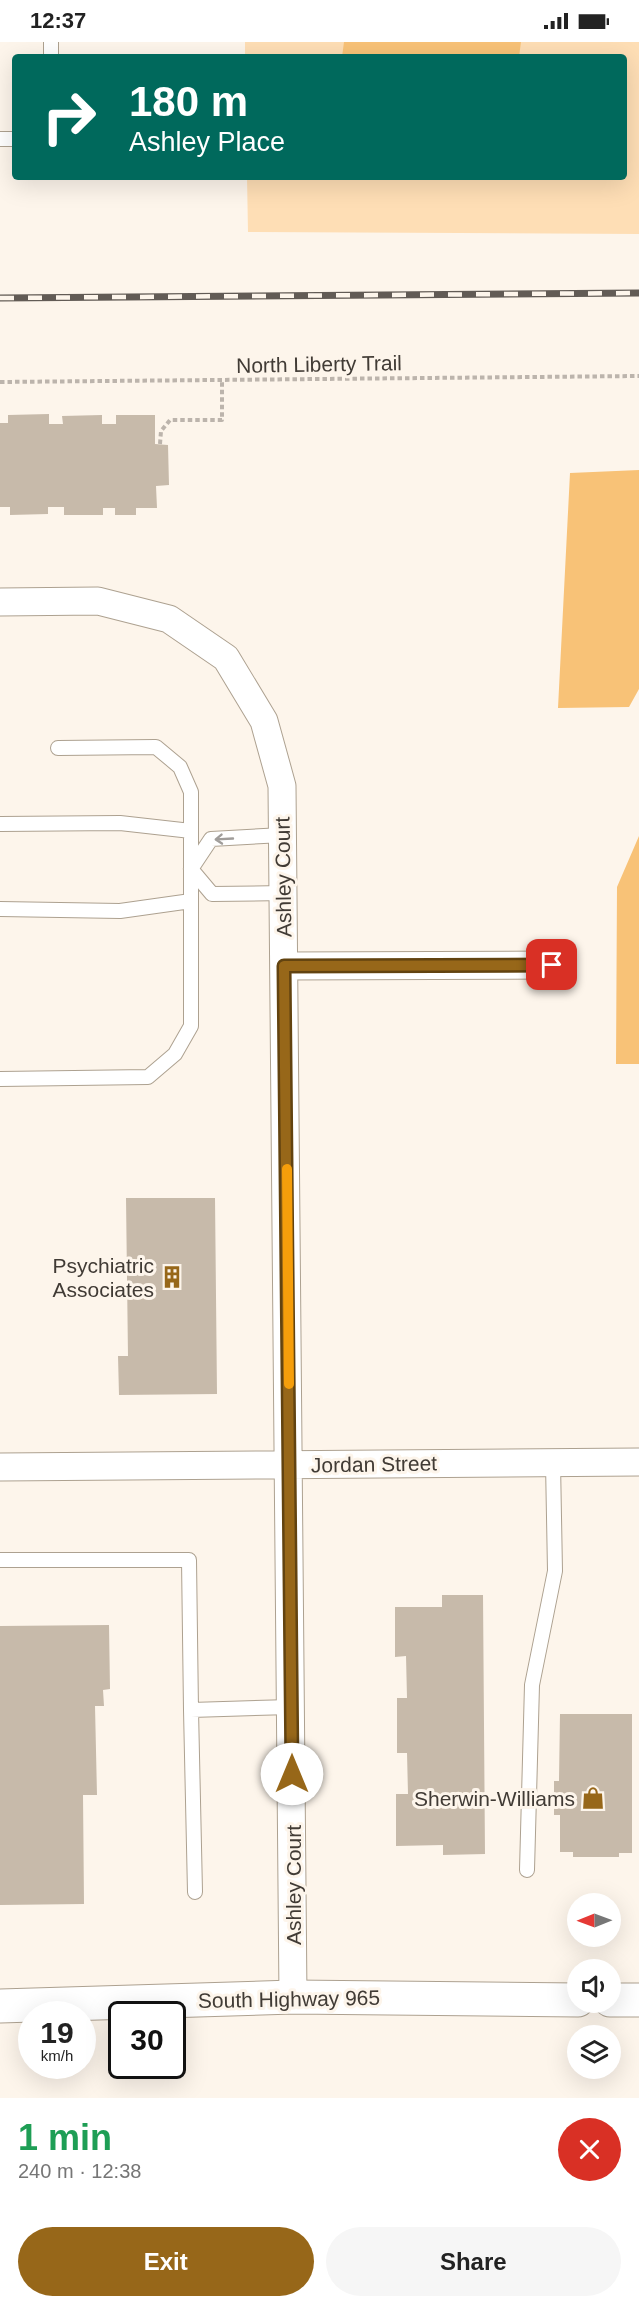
<!DOCTYPE html>
<meta charset="utf-8">
<style>
body{margin:0;font-family:Arial,sans-serif;background:#f6f6f6;color:#222;height:100vh;display:flex;flex-direction:column;font-size:22px;white-space:nowrap}
*{box-sizing:border-box;margin:0}
p{font-size:20px;color:#767676}
.icon{flex:none;width:33px;height:33px;fill:none;stroke:currentColor;stroke-width:2;stroke-linecap:round;stroke-linejoin:round}
.map{position:relative;height:2056px;overflow:hidden}
.details{display:flex;flex-direction:column;background:#fff;flex:1}
.details>*{flex:none}
.hud{position:absolute;left:12px;top:12px;width:615px;height:126px;border-radius:6px;box-shadow:0 6px 24px #0002;background:#00695c;color:#fff;overflow:hidden}
.needle{width:39px;rotate:269deg}
.controls{position:absolute;left:567px;top:1851px;display:grid;gap:12px}
.controls a{display:grid;place-items:center;width:54px;height:54px;border-radius:50%;background:#fff;box-shadow:0 6px 24px #0002;font-size:30px}
.speed{position:absolute;left:18px;top:1959px;display:flex;gap:12px;font-size:30px;font-weight:700;text-align:center}
.speed>*{display:grid;place-content:center;width:78px;height:78px;border-radius:50%;background:#fff;box-shadow:0 6px 24px #0002;line-height:1}
.speed small{font-size:15px;font-weight:400}
.speed .limit{border:3px solid #111;border-radius:9px;background:#fff;color:#111}
.pin{position:absolute;display:grid;place-items:center;width:51px;height:51px;color:#fff;margin:-26px;border-radius:12px;box-shadow:0 3px 9px #0006}
.me{position:absolute;width:66px;margin:-33px;rotate:0deg;stroke-linejoin:round;filter:drop-shadow(0 0 4px #0008)}
.turn{display:flex;align-items:center;gap:21px;height:126px;padding:0 18px;font-size:27px}
.turn .icon{width:78px;height:78px;stroke-width:2.5}
.turn b{display:block;font-size:42px;line-height:51px}
.round{display:grid;place-items:center;flex:none;width:63px;height:63px;border-radius:32px;background:#f6f6f6}
.summary{display:flex;align-items:center;justify-content:space-between;height:102px;padding:0 18px}
h1{font-size:36px;font-weight:700;line-height:45px;color:#1e9e55}
.primary-button{display:flex;gap:12px;margin-top:auto;padding:12px 18px}
.primary-button a{flex:1;height:69px;border-radius:36px;background:#976719;color:#fff;font-size:24px;font-weight:700;line-height:69px;text-align:center}
.primary-button a+a{background:#f6f6f6;color:#222}
.status{display:flex;justify-content:space-between;align-items:center;height:42px;padding:0 30px;background:#fff;direction:ltr}
.status svg{height:16px;fill:currentColor}
.map>svg:first-child{display:block}
</style>
<div class="status"><b>12:37</b><svg viewBox="0 0 49 12"><path d="M0 12V9h3v3zM5 12V6h3v6zM10 12V3h3v9zM15 12V0h3v12zM26 1h20v11H26zM47 4h2v5h-2z"/></svg></div>
<div class="map">
<svg width="639" height="2056" viewBox="0 0 639 2056">
<rect width="100%" height="100%" fill="#fdf5eb"/>
<path fill="#fedeb5" d="M245,0h394v192l-391,-2 -1,-55h377v-120h-379z"/>
<path fill="#f8c277" d="M344,0h177l-2,15h-177z
M639,428v219l-10,18 -71,1 12,-235z
M639,794v228h-23l1,-177z"/>
<path fill="#c7baaa" d="M49,372v10h14l-1,-8 40,-1v9h14v-9h39v29l13,1 1,40 -13,1 1,22h-21v7h-21v-7h-12v7h-39v-8h-16v7l-38,1v-8h-10v-84h8v-8z
M126,1156h89l2,196 -98,1 -1,-39h10z
M442,1553h41l2,259 -42,1v-10l-47,1v-52h12l-1,-41h-10v-55h10l-1,-42 -11,1v-50h47z
M109,1583l1,64 -7,1 1,16h-9l2,89h-14l1,109 -84,1v-279z
M560,1672h72v139h-13v4h-46v-5h-13v-37h-6v-34h5z"/>
<g fill="none" stroke-linecap="round" stroke-linejoin="round">
<g stroke="#ada190" stroke-width="16">
<path id="service" d="M51,15v-15
M0,97h15
M0,782l120,-1 71,8
M283,793l-72,4 -20,30 21,25 72,-1
M0,867l120,2 71,-10
M0,1037l148,-2 27,-23 16,-28v-234l-11,-25 -24,-20 -98,1
M0,1518h189l2,150 100,-3
M191,1668l4,182
M527,1828l5,-185 23,-114 -2,-108"/>
</g>
<g stroke="#ada190" stroke-width="29">
<path id="minor" d="M0,560l98,-1 71,18 57,39 38,63 18,65 11,1211
M284,924l268,-1
M0,1425l639,-5"/>
</g>
<g stroke="#ada190" stroke-width="35">
<path id="tertiary" d="M610,1958h29
M0,1964l293,-9 285,3"/>
</g>
<path stroke="#bcb4ac" stroke-width="4" stroke-dasharray="4.5 3" stroke-linecap="butt" d="M0,340l639,-6
M160,402l1,-13 9,-11h52v-40"/>
<use href="#service" stroke="#fff" stroke-width="14"/>
<use href="#minor" stroke="#fff" stroke-width="27"/>
<use href="#tertiary" stroke="#fff" stroke-width="33"/>
<g stroke="#625b55" stroke-width="7">
<path id="rail" d="M0,256l639,-5"/>
</g>
<use href="#rail" stroke="#fdf5eb" stroke-width="4.5" stroke-dasharray="14" stroke-linecap="butt"/>
</g>
<defs><path id="oneway-shaft" d="M-6 0H5M1.5-3L5.5 0L1.5 3" fill="none" stroke-width="1.6" stroke-linecap="round" stroke-linejoin="round" transform="scale(1.5)"/></defs>
<use stroke="#a09d9a" href="#oneway-shaft" transform="translate(224 797) rotate(177)"/>
<g fill="none" stroke-linecap="round" stroke-linejoin="round">
<g stroke="#624310" stroke-width="15">
<path id="route" d="M292,1732l-8,-808 268,-1"/>
</g>
<use href="#route" stroke="#976719" stroke-width="10"/>
<path stroke="#f59e0b" stroke-width="10" d="M287,1127l2,215"/>
</g>
<defs>
<g id="building-bare" transform="scale(1.8)"><path d="M-4-6H4V6H1V3H-1V6H-4ZM-2.5-4.3h1.7v1.8h-1.7ZM.8-4.3h1.7v1.8H.8ZM-2.5-1h1.7V.8h-1.7ZM.8-1h1.7V.8H.8Z" fill="#976719" stroke="#fdf5eb" stroke-width="2.5" paint-order="stroke"/></g>
<g id="shop-bare" transform="scale(1.8)"><path d="M-5-2.5h2.3a2.7 3.5 0 0 1 5.4 0H5L5.5 6h-11ZM-1.5-2.5h3a1.5 2.3 0 0 0-3 0Z" fill="#976719" stroke="#fdf5eb" stroke-width="2.5" paint-order="stroke"/></g>
</defs>
<g fill-rule="evenodd">
<use href="#building-bare" x="172" y="1235"/>
<use href="#shop-bare" x="593" y="1756"/>
</g>
<g text-anchor="middle" dominant-baseline="central" stroke-width="6" stroke-linejoin="round" paint-order="stroke">
<g font-size="21" fill="#413b35" stroke="#fdf5eb">
<text transform="translate(319 322) rotate(-1)">North Liberty Trail</text>
<text transform="translate(283 835) rotate(-91)">Ashley Court</text>
<text transform="translate(374 1422) rotate(-1)">Jordan Street</text>
<text transform="translate(293 1843) rotate(-90)">Ashley Court</text>
<text transform="translate(289 1957) rotate(-1)">South Highway 965</text>
</g>
<g font-size="21" fill="#413b35" stroke="#fdf5eb" text-anchor="end">
<text x="154" y="1223">Psychiatric<tspan x="154" dy="24">Associates</tspan></text>
<text x="575" y="1756">Sherwin-Williams</text>
</g>
</g>
</svg>
<div class="controls">
<a><svg class="needle" viewBox="-14 -14 28 28"><path d="M0-13l5 13h-10z" fill="#e53935"/><path d="M0 13l5-13h-10z" fill="#767676"/></svg></a>
<a><svg class="icon" aria-label="sound" viewBox="0 0 24 24"><path d="M4 9h4l5-4v14l-5-4H4zM17 9q2 3 0 6"/></svg></a>
<a><svg class="icon" aria-label="layers" viewBox="0 0 24 24"><path d="M12 4l9 5-9 5-9-5zM3 14l9 5 9-5"/></svg></a>
</div>
<div class="speed"><div>19<small>km/h</small></div><div class="limit">30</div></div>
<div class="pin" style="left:552px;top:923px;background:#d93025"><svg class="icon" aria-label="arrive" viewBox="0 0 24 24"><path d="M6 21V4h12l-3 4 3 4H6"/></svg></div>
<svg class="me" style="left:292px;top:1732px" viewBox="-20 -20 40 40"><circle r="19" fill="#fff"/><path d="M0-13L10 11 0 6-10 11z" fill="#976719"/></svg>
<div class="hud">
<div class="turn"><svg class="icon" aria-label="right" viewBox="0 0 24 24"><path d="M7 20v-9h11M14 6l5 5-5 5"/></svg><div><b>180 m</b>Ashley Place</div></div>
</div>
</div>
<section class="details">
<div class="summary"><div><h1>1 min</h1><p>240 m · 12:38</p></div><a class="round" style="background:#d93025;color:#fff"><svg class="icon" aria-label="close" viewBox="0 0 24 24"><path d="M6 6l12 12M18 6L6 18"/></svg></a></div>
<div class="primary-button"><a>Exit</a><a>Share</a></div>
</section>
